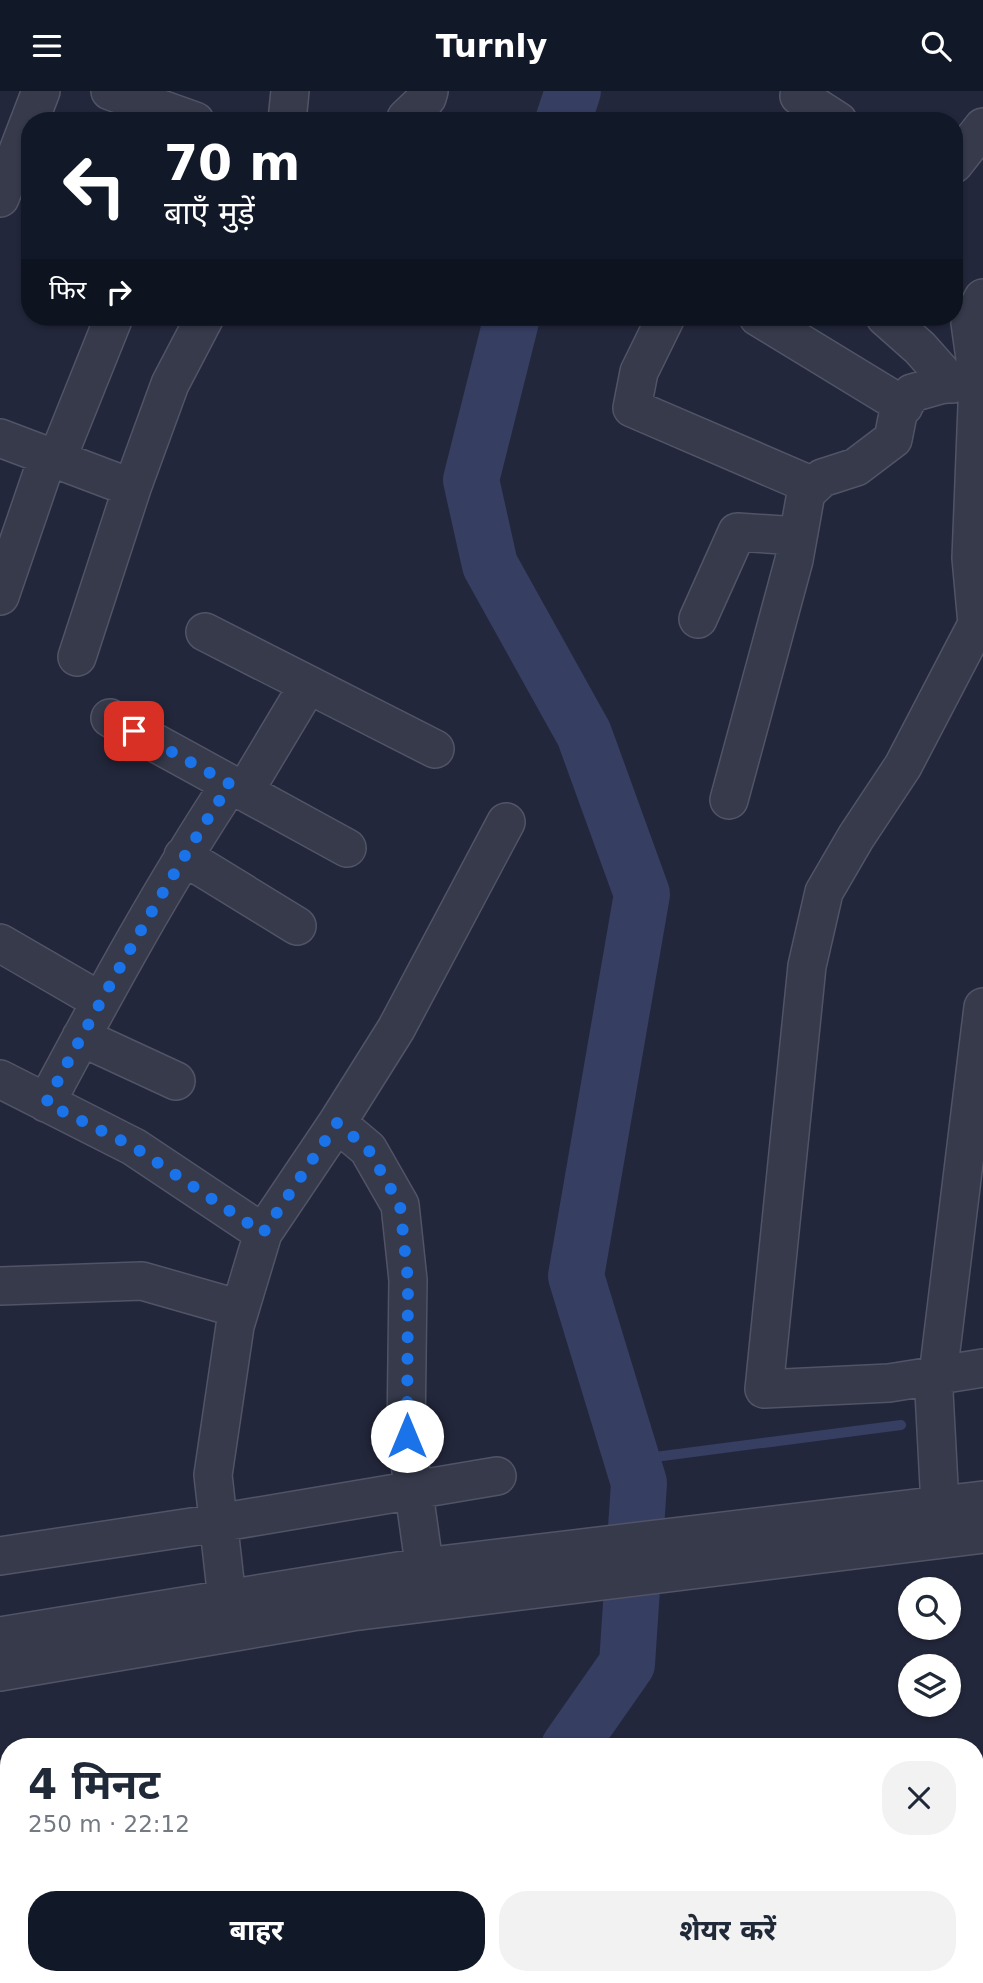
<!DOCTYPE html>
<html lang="hi">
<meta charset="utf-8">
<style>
body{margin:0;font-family:"DejaVu Sans","Noto Sans Devanagari",sans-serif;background:#f2f2f3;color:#1f2937;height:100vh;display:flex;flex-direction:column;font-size:26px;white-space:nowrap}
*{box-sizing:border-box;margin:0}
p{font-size:23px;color:#747a83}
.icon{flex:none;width:38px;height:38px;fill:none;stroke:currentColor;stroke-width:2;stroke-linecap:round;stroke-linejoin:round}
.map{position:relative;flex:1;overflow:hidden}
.details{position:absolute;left:0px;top:1647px;width:984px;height:247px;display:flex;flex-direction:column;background:#fff;border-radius:28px 28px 0 0;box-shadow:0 2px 5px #0004}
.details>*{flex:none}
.top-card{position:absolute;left:21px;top:21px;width:942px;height:214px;border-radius:28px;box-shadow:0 2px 5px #0004;background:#111827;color:#fff;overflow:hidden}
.tools{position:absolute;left:898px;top:1486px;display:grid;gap:14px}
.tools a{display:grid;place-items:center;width:63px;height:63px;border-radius:50%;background:#fff;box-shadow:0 2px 5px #0004;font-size:35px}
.pin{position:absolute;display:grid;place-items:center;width:60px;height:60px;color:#fff;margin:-30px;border-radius:14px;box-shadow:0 4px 10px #0006}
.me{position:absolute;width:77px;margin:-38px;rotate:0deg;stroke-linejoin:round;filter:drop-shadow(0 0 5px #0008)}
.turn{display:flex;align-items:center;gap:24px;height:147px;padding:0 28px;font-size:32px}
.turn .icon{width:91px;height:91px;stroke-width:2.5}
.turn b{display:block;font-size:49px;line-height:60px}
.then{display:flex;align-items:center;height:66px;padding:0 28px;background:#0003;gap:14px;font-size:26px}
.round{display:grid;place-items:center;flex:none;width:74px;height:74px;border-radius:28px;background:#f2f2f3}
.overview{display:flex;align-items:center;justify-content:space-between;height:119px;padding:0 28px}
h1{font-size:42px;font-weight:700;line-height:52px}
.primary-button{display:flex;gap:14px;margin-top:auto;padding:14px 28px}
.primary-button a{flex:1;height:80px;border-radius:28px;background:#111827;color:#fff;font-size:28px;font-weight:700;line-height:80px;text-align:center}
.primary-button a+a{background:#f2f2f3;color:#1f2937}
header{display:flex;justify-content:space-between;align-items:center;height:91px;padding:0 28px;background:#111827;color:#fff;font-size:32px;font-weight:700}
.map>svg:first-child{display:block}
</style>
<header><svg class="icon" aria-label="menu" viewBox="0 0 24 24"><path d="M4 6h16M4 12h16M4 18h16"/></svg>Turnly<svg class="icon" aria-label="search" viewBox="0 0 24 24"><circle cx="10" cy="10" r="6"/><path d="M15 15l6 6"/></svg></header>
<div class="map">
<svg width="983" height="1892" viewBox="0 0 983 1892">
<rect width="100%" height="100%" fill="#23273b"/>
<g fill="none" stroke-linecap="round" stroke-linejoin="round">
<path stroke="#363e62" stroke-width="10" d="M632,1369l269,-35"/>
<path stroke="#363e62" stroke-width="56" d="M563,30l10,-30
M512,226l-41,163 19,85 94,169 58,160 -66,382 63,207 -12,181 -58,83
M437,1892v-7"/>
<g stroke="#515466" stroke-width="40">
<path id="minor" d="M110,0l85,30
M799,5l39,25
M406,27l21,-20 2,-7
M287,30l3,-30
M954,73l29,-37
M0,107l41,-107
M983,207l-13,25 8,57 -7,178 6,66 6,8
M666,226l-27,55 -7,36 181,78
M758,226l146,89
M885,226l35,31 32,36
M0,347l132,50
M57,368l57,-142
M0,505l48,-140
M698,528l39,-87 61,4
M977,533l-74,142 -47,71 -32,55 -17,74 -43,423 125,-6 94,-15
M205,541l230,117
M77,566l55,-169 38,-104 35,-67
M110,627l237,130
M244,701l64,-107
M729,709l65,-240 12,-67 16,-15 34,-11 37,-28 5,-25 14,-21 28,-8 38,-5 5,3
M183,765l114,70
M0,852l100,58
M81,946l95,44
M0,988l134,68 129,86
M46,1012c58,-109 116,-216 184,-319
M337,1032l31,26 32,56 8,75 -2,156 22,156
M0,1195l142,-5 98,28
M940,1414l-6,-113 4,-17 45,-368
M0,1465l218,-33 279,-47
M227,1508l-14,-124 22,-149 28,-93 74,-110 59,-94 110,-207
M0,1545l423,-69 560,-67
M0,1581l352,-60 631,-78
M975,1878l8,-2
M910,1892l34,-7"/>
</g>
<use href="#minor" stroke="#363a4b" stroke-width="37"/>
</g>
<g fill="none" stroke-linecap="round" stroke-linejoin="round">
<path stroke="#1a73e8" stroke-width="12" stroke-dasharray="0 21.6" d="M134,640l96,53c-67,103 -126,210 -184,319l88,44 129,86 74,-110 31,26 32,56 8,75 -1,156"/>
</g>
</svg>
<div class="tools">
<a><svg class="icon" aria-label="search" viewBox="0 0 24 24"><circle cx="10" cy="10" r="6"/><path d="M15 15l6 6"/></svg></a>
<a><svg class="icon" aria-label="layers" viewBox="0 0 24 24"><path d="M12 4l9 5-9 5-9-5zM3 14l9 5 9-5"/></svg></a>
</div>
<div class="pin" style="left:134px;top:640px;background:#d93025"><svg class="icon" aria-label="arrive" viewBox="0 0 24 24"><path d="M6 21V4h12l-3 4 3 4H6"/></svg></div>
<svg class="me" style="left:407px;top:1345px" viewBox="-20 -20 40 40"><circle r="19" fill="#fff"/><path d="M0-13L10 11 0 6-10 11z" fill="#1a73e8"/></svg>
<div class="top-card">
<div class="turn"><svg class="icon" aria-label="left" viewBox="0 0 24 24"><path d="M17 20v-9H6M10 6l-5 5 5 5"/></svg><div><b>70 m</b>बाएँ मुड़ें</div></div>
<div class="then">फिर<svg class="icon" aria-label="right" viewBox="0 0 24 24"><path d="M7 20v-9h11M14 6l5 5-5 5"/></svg></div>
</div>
<section class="details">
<div class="overview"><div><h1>4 मिनट</h1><p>250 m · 22:12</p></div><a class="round"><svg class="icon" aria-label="close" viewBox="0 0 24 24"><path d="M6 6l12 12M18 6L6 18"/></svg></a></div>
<div class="primary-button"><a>बाहर</a><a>शेयर करें</a></div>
</section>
</div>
